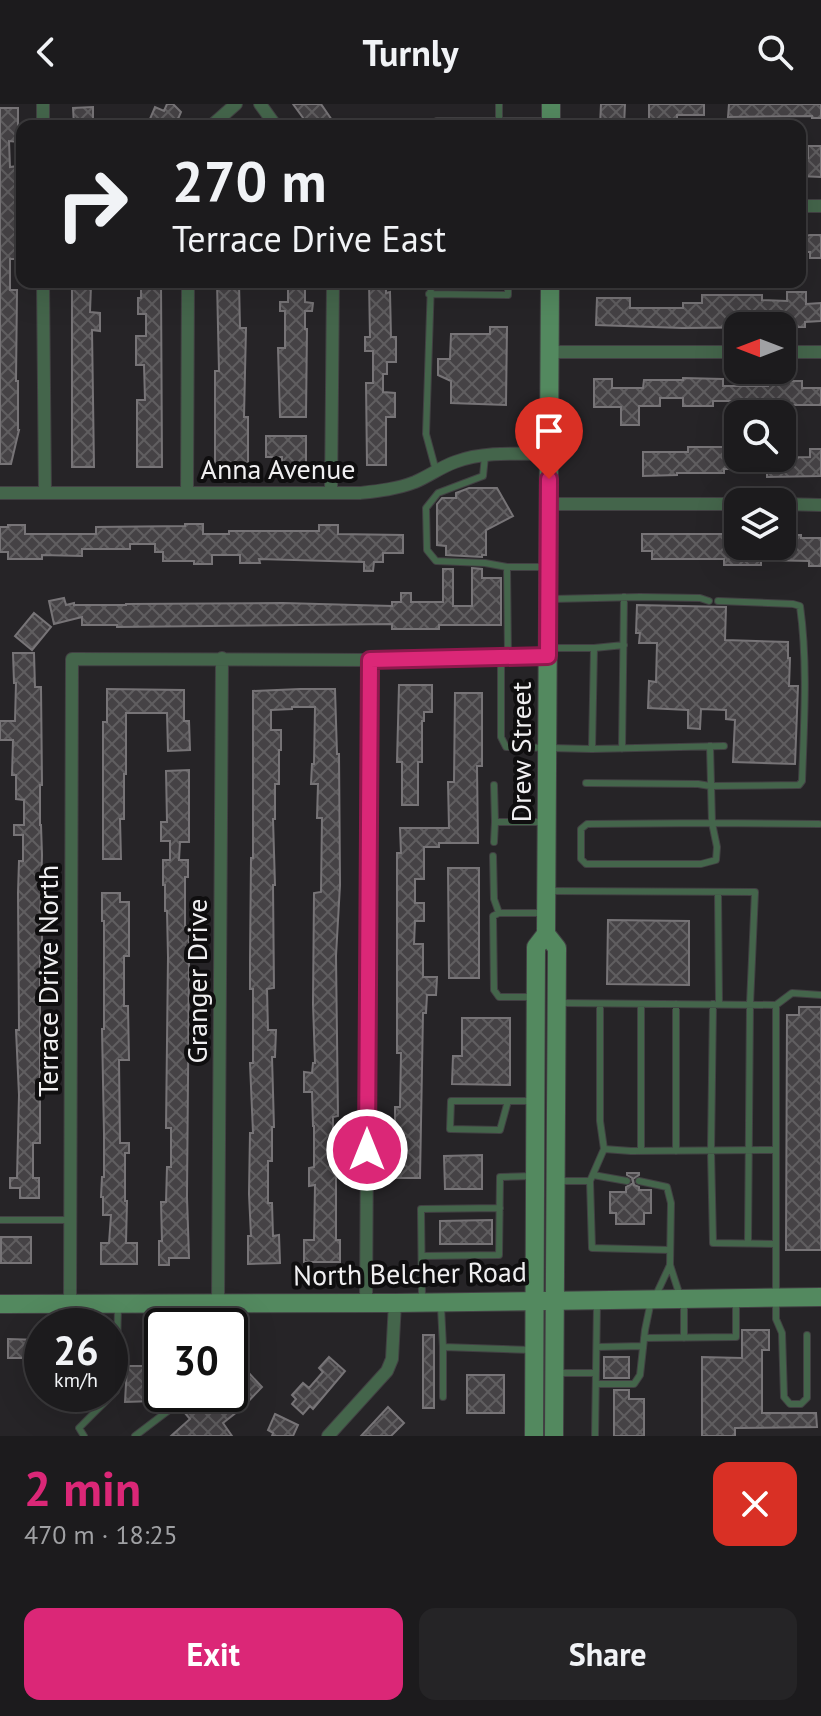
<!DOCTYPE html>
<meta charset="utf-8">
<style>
body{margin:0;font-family:"PT Sans",sans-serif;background:#252426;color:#f1f3f6;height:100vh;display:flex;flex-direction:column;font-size:30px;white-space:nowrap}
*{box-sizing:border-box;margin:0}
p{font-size:26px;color:#a0a1a4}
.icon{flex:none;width:44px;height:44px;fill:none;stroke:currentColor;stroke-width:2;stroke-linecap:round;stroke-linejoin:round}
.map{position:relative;height:1332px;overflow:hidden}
.details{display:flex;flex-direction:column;background:#1c1b1d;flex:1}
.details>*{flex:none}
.hud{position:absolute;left:16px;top:16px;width:790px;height:168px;border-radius:16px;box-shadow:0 8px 32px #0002,0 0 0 2px #3a393b;background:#1c1b1d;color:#f1f3f6;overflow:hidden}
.needle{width:52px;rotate:270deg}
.fabs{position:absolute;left:724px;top:208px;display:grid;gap:16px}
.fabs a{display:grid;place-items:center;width:72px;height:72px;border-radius:16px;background:#1c1b1d;box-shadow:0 8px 32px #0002,0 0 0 2px #3a393b;font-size:40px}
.speed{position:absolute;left:24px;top:1204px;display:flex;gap:16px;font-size:40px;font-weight:700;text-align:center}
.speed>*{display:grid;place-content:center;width:104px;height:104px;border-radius:50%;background:#1c1b1d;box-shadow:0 8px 32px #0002,0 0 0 2px #3a393b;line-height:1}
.speed small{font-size:20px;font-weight:400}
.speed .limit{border:4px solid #111;border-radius:12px;background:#fff;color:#111}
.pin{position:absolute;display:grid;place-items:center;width:68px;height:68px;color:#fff;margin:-82px -34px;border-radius:50% 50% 50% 0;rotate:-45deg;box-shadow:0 0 8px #0007}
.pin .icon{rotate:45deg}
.me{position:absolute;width:88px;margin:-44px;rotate:0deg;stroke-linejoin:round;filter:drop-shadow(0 0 6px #0008)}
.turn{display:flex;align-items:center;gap:28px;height:168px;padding:0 24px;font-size:36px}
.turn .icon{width:104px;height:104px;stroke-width:2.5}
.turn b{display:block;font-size:56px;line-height:68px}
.round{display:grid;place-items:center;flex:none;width:84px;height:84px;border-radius:16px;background:#252426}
.summary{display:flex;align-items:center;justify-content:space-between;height:136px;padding:0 24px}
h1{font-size:48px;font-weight:800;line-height:60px;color:#db2777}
.primary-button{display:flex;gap:16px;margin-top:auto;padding:16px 24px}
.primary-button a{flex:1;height:92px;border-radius:16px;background:#db2777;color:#fff;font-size:32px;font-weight:800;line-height:92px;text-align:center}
.primary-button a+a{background:#252426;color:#f1f3f6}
header{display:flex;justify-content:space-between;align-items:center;height:104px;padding:0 24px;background:#1c1b1d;font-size:36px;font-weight:800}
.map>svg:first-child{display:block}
</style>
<header><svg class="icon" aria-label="back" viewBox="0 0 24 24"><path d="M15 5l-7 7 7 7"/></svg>Turnly<svg class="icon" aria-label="search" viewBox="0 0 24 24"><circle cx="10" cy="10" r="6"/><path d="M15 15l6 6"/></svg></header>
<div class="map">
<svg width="821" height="1332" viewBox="0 0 821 1332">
<defs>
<pattern id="building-cross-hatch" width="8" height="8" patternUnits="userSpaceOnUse" patternTransform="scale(2)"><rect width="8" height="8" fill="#454245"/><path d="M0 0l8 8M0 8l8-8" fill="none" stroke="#605e60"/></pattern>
</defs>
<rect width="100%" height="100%" fill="#262427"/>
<path fill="url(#building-cross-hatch)" stroke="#777477" stroke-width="2" d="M167,0h6l8,8 -6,14h-28l8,-19 9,4z
M293,0h28l15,22h-27z
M601,0h24l-1,22h-24z
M649,0h55v11h-27v6h-28z
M729,0h92v14h-9v-2l-84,1z
M93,3v19h-19l-1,-18z
M0,4h18v34l-9,-1 1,26 8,-1v93h-8v31h7l-1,91h2v49h1l-8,34h-11z
M808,42h13v31l-21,-1v-18h8z
M810,131h11v23h-11v-6h-10v-15z
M141,178h20l1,185h-25v-67h8l-1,-35h-8v-29h10v-22h-8v-16h3z
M217,178h22l1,46h6l-2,89h4v50h-33v-96h4z
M369,178h17v11l4,-1 1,45h5v25h-9v12h-4v18l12,1v24h-9v48h-19l-1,-82h7v-32h-8v-14h5z
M288,180h17v18l8,1 -1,8h-7v18h2l-1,88h-26l-2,-69h7v-37h-5v-9h8z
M72,182h19l-1,26 10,1v18l-8,-1 2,137h-22z
M787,188h19v12l15,-1v18l-16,1v5l-123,1 -86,-3 1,-27h33v10h53v-5h19v-8h60v5l25,1z
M490,223h17l-1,78 -55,-2v-22l-13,-6v-16h12l1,-25h39z
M683,274l40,1v7h45v-5h34v7h19v17h-67v4h-16v-8h-25v5h-30v-8h-23v8h-21v19h-18v-18h-27v-28h18v9h31l1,-8h39z
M266,332h40v30l-24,-1v-8h-16z
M688,343h50v11l72,-1v-8h11v27l-54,1v-8h-43v4h-47v2l-34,1v-24h45z
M469,384h28l16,28 -27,14v25h-4v2l-36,-2v-9l-9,-1v-41l5,-6h14v-5z
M185,420h18v10h26v-3h90v-6h19v9l65,1v18h-20v9h-9l-1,9h-9v-9l-105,-3 1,4h-20v-8h-28v9h-18v-3h-31v-9h-8v-8h-25v5h-48v7l-40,-1v4h-34v-7h-8v-25h8v-2h17v9h71v-7l89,-1z
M724,428h14v14h44v-11h19v3h20v28h-12v-5l-48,-1v5h-37v-6h-72v-8h-10v-17h82z
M472,464l10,1v9h19v47h-62v4h-47v-5l-275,3v-2h-35v-8l-28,7 -5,-23 15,-3 2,7 8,-2v2h52v-1l157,-1 109,3v-4h9v-9h10v9h32v-33h10v37h19z
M637,501l89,2 -1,33 63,2v16h2l-1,28h9l-3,78 -62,-2 2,-42 -9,-1v-9l-25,-1 -1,20 -12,-1v-18l-40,-2 1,-27 7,1 1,-39h-18l1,-10h-4z
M34,509l17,14 -19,23 -17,-14z
M13,549h21l1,34h6l1,98h-2v40h1l1,30 -2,73h2v28h-2v187h-7v35h6v20h-19v-10h-10v-10h7l2,-83 -3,-65h3l-1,-137 1,-32h4v-26h-9v-10h10v-25l-8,-1v-24h-4l1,-35h-13v-19h15l1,-38h-2z
M399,581h33v27h-8v9h-2v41h-4v43h-16v-43h-5z
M107,585l77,1v31h5l1,29 -22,1 -1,-38h-41v61h-2v45h-4l1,40h-18v-137h4z
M300,585h35l2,65h2l1,131 -4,71 2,160 -5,1v50h3v73h4v22h-36v-22h10l1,-55 -6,1v-18l5,-1v-41h-1l-1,-34h-8v-20l8,1 1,-10h2l-2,-59 1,-111 7,-1 1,-74h-5l1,-34h-7l1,-20h2l1,-57h-23v2l-21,1v20h10v20h-2v34h-4v35h-2l2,66h-2l1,103 -7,1 1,41h8l-1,27h-3l2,70h-2v34h-4v42h4l1,33 6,-1 1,28 -32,1v-28h3l-2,-42 1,-61h3l-3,-70h3v-74h-3v-28l1,-103h2v-167z
M455,589h27v73h-5l1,77h-39v4h-15v32h-9v24h9v18h-9l-1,23h9v33h14l-1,18h-9l-1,18h-3l-3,165h-25v-71h5l1,-54h-4v-200h4l-1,-25h49l-1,-46h6z
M189,666v72h-9l-1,18h9v17h-3v49h4v35l-2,236 2,61h-20v7h-10v-24h3l-1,-39h5l1,-35h4v-39h-5l2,-171 -1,-46h-2v-26h-2v-25h7v-19h-9v-19h6l-1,-51z
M448,764h31v110h-30z
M102,789h18v9h9v54h-5v50h4l1,54h-10l1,83h9v10h-4v48h2l-1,42h11v21h-36v-21h8l2,-28h-8v-18h-2l1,-20h2v-43l-2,-105h2v-108h-2z
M608,816l81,1v64l-82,-1z
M799,903h22v243h-35l1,-235h12z
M462,914h48v67l-58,-1 1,-28h9z
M482,1051v34h-37l-1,-33z
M627,1069h12v2l-6,4 1,6 5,2v3h12v23h-7v11h-28v-11h-6v-21h16v-5l7,-4 -1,-5 -5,-3z
M492,1116v24h-52v-23z
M1,1133h30v26h-30z
M742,1226h27v20h-7v63h54l1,14 -82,1v8h-33v-79l40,1z
M423,1231h11v73h-11z
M8,1235l31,1v14h-14v4h-17z
M329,1253l16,14 -32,38 -3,-3 -7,8 -11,-10 4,-5 -4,-4 11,-12 6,5 14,-16 -4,-4z
M604,1253h25v21h-25z
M127,1262h24v25h3v10l-29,1z
M247,1267l15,16 -20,21 -19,15 9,13h-61l19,-17 -5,-6 22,-19 3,4 3,-3 3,4 5,-5h9v-7z
M467,1271h37v38h-37z
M614,1286h15v9h15v37h-30z
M388,1303l16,16 -13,13h-30z
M275,1310l23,11 -5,11h-21l1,-3 -5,-3z"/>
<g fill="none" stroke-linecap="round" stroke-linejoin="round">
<g stroke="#424043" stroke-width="8">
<path id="service" d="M499,0v17
M437,22v-5h111
M431,178l-5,152 10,37
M429,190l79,1v-13
M485,352l-2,20 -45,17 -12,15 1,42 9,11 49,2 22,4 1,89
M507,463h40
M552,495l88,-2 60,1 9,3
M552,544h42l-2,101
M594,544l30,-3
M501,554v79l5,10 86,2 132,-3
M710,642l2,77 107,1
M622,645l2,-152
M586,679l112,1 12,2 89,-1 3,-4c2,-58 6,-117 -2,-175l-7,-2 -75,-3
M494,681l1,37h49
M712,719l5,24 -1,13 -15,4h-115l-5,-5v-30l6,-5z
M494,738l1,-20
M493,752l1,43 5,14
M550,787l205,1 -5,112 -2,239
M718,788l1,112
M535,893h-36l-5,-7 -1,-74 6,-3h44
M561,899l215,2v314l6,14 2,64 6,7h11l6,-6v-63
M600,900v117l4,28 27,2 144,-1
M641,900v147
M676,900v147
M713,900l-2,147 2,92 62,1
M776,901l16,-12 29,2
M508,997l-8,29 -50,-1 1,-28h81
M593,1071l34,6
M560,1077h30l14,-32
M590,1077l2,67 78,2
M639,1077l28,6 4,16 -1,62 -14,30
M0,1116h70
M422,1152l77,-1 1,-78 33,-1
M670,1161l10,31
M422,1195l-1,-90 79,-1
M684,1197v37
M177,1203v19
M441,1203l2,40 88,3
M644,1234l92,-1v-36
M443,1243v50
M597,1243l46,-1
M559,1269h37
M596,1280h38l6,-9 5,-45 6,-29
M84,1332l-5,-8 37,-37 2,-83
M135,1332l42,-32v-10
M595,1332l2,-132"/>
</g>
<g stroke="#424043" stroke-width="14">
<path id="minor" d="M43,0v22
M260,0l16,22
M211,22l25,-22
M800,102h21
M43,178l2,210
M550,248h188
M782,248h39
M0,389h360c18,-2 37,-4 55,-11 14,-6 26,-15 40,-20 30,-11 63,-8 95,-8
M187,389l1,-211
M331,389l2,-211
M549,400h189
M782,400l39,1
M218,1199l4,-645
M366,1199l4,-643
M70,1200l2,-645 298,1 178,-4
M328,1332l59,-65 5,-12 3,-56"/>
</g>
<g stroke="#424043" stroke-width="20">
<path id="secondary" d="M551,22v-22
M546,830l11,14 -3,488
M0,1200l395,-1 426,-6
M534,1332l2,-489 10,-13 4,-652"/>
</g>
<use href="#service" stroke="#44654b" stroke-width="6"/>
<use href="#minor" stroke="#44654b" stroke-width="12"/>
<use href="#secondary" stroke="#53895f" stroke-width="18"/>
</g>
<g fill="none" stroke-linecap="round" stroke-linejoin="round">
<g stroke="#8e194d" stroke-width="20">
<path id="route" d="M367,1046l3,-490 178,-4 1,-177"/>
</g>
<use href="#route" stroke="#db2777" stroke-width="14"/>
</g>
<g text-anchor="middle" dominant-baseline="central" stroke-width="8" stroke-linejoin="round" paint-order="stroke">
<g font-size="28" fill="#f0eff1" stroke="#0f0e0f">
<text x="278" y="364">Anna Avenue</text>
<text transform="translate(520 648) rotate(-90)">Drew Street</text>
<text transform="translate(47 877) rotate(-90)">Terrace Drive North</text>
<text transform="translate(196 877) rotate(-90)">Granger Drive</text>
<text transform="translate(410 1169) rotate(-1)">North Belcher Road</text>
</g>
</g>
</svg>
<div class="fabs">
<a><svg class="needle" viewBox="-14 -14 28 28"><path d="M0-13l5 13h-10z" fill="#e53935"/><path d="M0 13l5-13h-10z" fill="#a0a1a4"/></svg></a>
<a><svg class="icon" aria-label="search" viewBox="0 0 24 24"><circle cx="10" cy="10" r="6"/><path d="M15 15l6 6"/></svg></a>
<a><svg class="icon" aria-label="layers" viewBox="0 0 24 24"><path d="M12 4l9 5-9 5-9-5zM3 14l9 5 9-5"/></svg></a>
</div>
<div class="speed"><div>26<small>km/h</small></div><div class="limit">30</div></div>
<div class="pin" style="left:549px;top:375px;background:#d93025"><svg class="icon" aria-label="arrive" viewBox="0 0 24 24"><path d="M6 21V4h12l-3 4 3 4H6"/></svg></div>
<svg class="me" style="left:367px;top:1046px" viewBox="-20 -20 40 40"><circle r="17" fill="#db2777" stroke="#fff" stroke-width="3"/><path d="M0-11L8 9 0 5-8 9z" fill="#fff"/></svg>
<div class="hud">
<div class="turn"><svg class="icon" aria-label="right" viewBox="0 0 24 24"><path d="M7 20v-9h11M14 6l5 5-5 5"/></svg><div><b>270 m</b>Terrace Drive East</div></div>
</div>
</div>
<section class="details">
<div class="summary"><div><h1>2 min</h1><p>470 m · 18:25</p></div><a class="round" style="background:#d93025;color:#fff"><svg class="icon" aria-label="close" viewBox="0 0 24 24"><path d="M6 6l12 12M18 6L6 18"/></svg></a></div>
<div class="primary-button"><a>Exit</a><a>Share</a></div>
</section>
